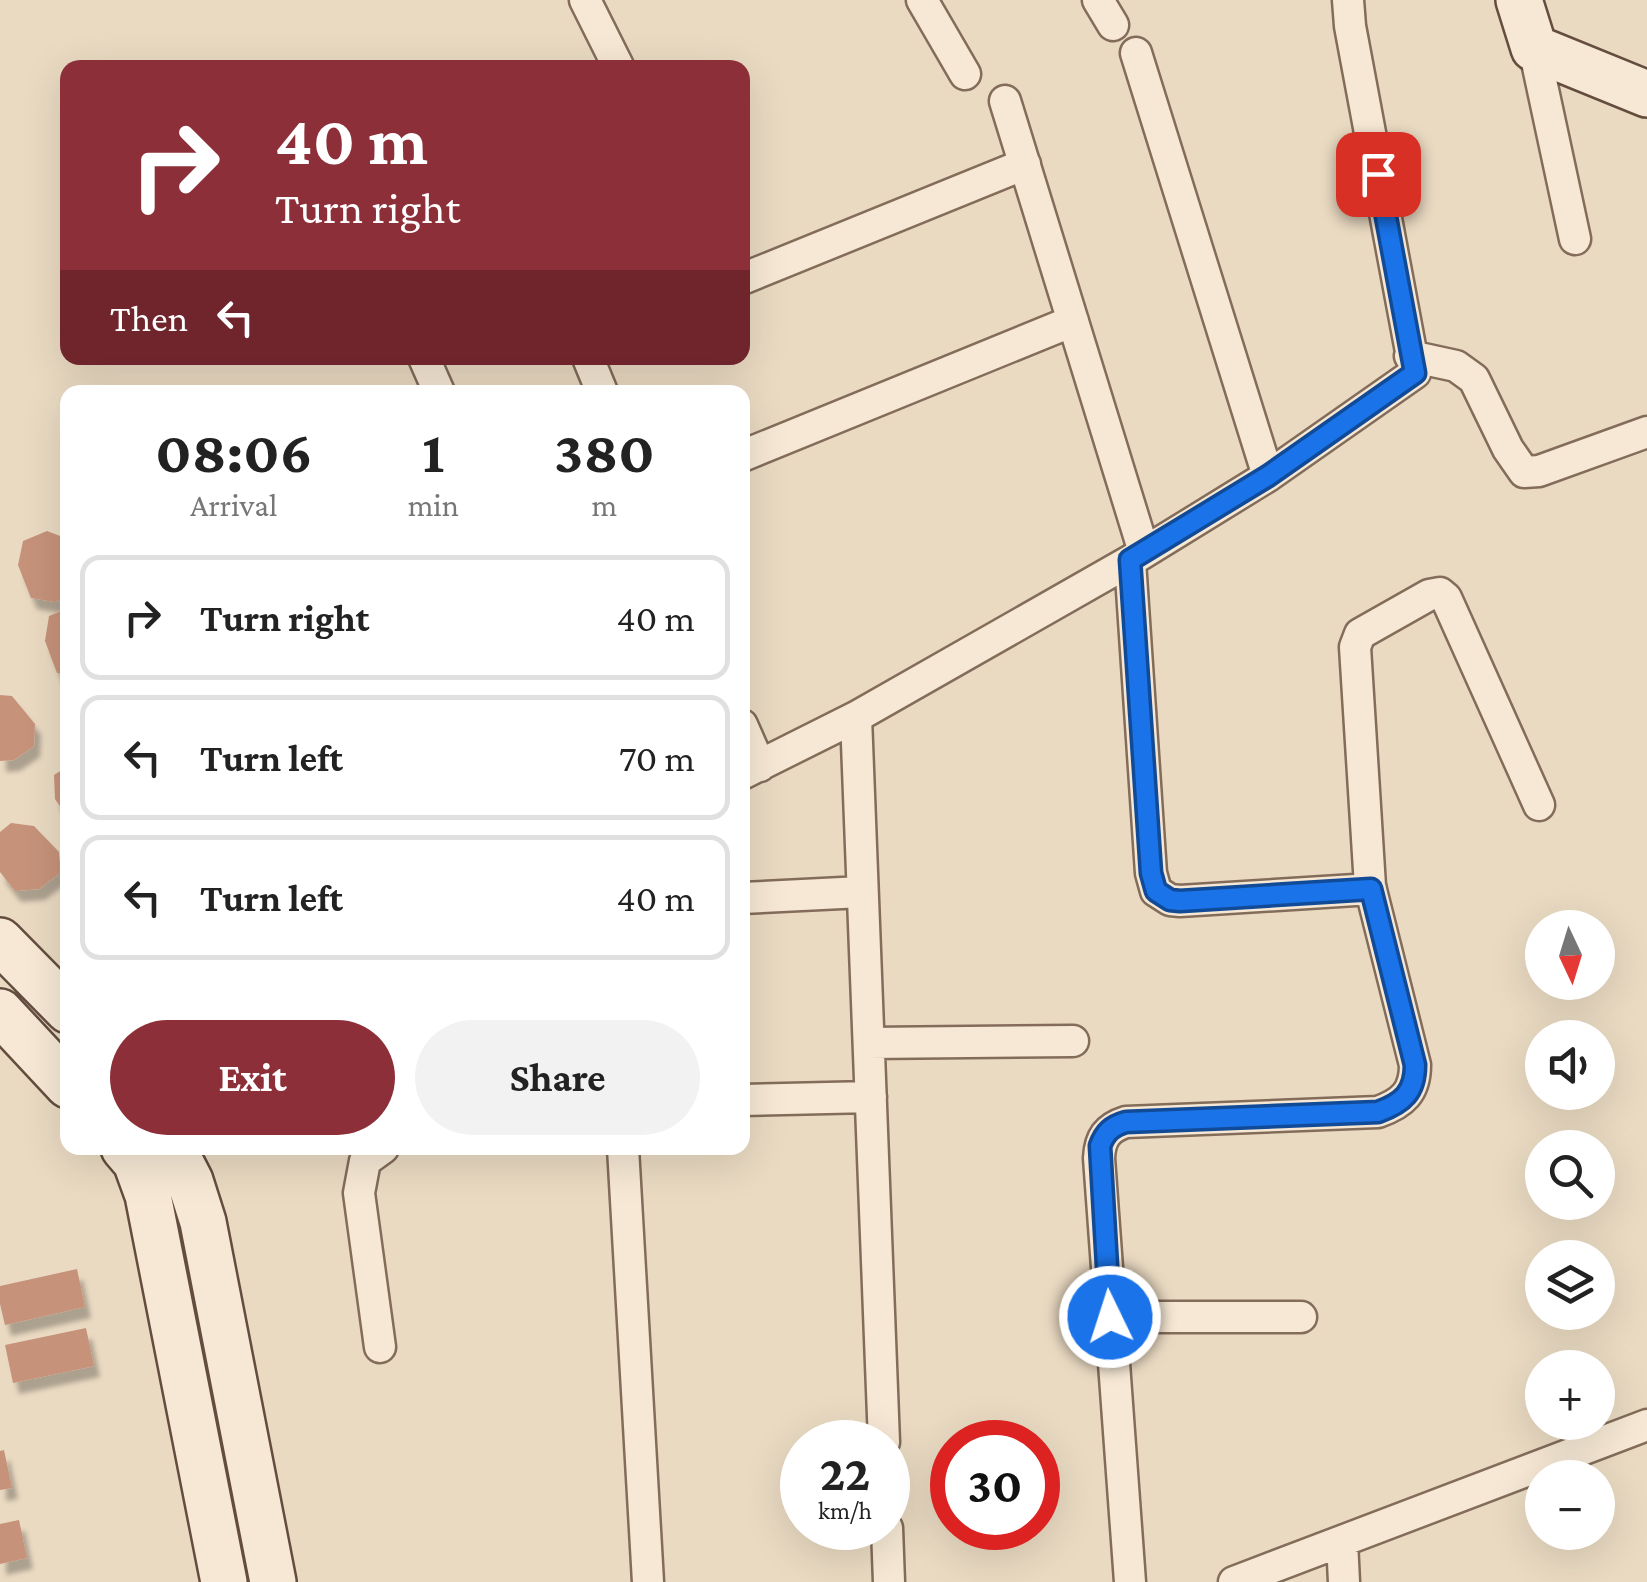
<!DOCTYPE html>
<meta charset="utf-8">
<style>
body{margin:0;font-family:"Crimson Pro",serif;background:#f2f2f2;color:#222;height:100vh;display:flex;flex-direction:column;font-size:38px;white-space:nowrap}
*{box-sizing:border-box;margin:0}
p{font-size:32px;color:#767676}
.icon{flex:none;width:55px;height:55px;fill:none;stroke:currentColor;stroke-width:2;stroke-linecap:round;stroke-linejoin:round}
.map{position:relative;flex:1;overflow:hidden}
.sheet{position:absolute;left:60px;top:385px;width:690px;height:770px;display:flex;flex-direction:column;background:#fff;border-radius:20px;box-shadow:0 10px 40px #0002}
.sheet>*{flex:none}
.banner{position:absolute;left:60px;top:60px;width:690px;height:305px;border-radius:20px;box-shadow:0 10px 40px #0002;background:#8d2f39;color:#fff;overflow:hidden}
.needle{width:65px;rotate:176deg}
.tools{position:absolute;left:1525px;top:910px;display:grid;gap:20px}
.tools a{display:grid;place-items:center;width:90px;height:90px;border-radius:50%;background:#fff;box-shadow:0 10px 40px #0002;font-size:50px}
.speed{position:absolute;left:780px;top:1420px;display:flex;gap:20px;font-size:50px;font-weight:700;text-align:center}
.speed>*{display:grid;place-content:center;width:130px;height:130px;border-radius:50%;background:#fff;box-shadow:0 10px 40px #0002;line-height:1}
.speed small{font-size:25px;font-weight:400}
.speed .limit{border:15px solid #d22;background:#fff;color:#111}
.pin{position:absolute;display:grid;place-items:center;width:85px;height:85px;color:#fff;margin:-42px;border-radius:20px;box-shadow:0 5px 15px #0006}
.me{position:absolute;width:110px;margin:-55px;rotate:356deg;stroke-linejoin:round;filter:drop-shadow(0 0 8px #0008)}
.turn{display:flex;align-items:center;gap:35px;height:210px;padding:0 50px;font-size:45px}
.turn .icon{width:130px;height:130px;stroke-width:2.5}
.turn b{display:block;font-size:70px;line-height:85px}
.then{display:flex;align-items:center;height:95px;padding:0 50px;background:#0003;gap:20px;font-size:38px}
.eta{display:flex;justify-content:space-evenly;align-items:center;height:170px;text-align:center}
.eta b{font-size:60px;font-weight:700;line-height:70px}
.button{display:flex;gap:20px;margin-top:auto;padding:20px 50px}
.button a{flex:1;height:115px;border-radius:60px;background:#8d2f39;color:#fff;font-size:40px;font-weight:700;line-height:115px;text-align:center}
.button a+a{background:#f2f2f2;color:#222}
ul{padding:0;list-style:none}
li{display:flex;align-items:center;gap:30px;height:125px;margin:0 20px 15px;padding:0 30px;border:5px solid #e0e0e0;border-radius:20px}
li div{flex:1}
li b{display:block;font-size:38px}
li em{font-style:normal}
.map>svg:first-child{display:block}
</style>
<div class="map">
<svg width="1647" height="1582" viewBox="0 0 1647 1582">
<defs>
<filter id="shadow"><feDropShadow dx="6" dy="11" stdDeviation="2.5" flood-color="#0004"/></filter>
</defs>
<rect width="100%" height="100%" fill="#eadac2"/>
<path fill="#c6927a" filter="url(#shadow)" d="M47,531l21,8v58l-13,5 -24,-4 -13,-33 5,-24z
M68,608v67l-11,-2 -12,-32 4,-25z
M0,695l12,1 23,28 -1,22 -20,14 -14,1z
M68,766v52l-13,-19 -1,-24z
M11,823l23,3 25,26v22l-20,15 -24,2 -15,-19v-40z
M77,1269l8,38 -80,18 -5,-21v-18z
M86,1328l8,38 -81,17 -8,-38z
M4,1450l8,38 -12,2v-39z
M19,1520l8,38 -27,6v-40z"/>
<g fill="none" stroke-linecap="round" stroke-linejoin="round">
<g stroke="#836c5a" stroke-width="35">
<path id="street" d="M585,0l34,68
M922,0l43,74
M1098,0l15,25
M1534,48l41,191
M1136,53l132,423
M1005,101l139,451
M742,279l283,-115
M1410,356l46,10 18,13 34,70 16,23 15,-1 108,-39
M424,358l15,34
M588,358l14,34
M742,456l331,-135
M1130,561l21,312 5,18 14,9 10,1 191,-12
M856,717l28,725
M742,725l18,41
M742,774l114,-57 274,-156 138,-85 147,-103 -65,-347 -2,-26
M742,898l120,-6
M869,1043l204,-2
M742,1100l129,-3
M623,1148l25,434
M1111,1317h190
M380,1347l-21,-154 6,-32 18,-13
M887,1528l2,54
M1342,1541l2,41
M1130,1582l-31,-424c1,-20 8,-30 27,-36l252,-10c25,-9 37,-20 37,-47l-45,-179 -15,-239 5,-13 69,-39 11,-2 6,5 93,207
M1234,1582l413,-157"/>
</g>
<g stroke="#644d3e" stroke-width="50">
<path id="secondary" d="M1519,0l15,48 113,46
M0,941l68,69
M0,1012l68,73
M124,1148l12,14 12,33 76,387
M173,1148l17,33 13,41 70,360"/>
</g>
<use href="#street" stroke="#f6e8d4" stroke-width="30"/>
<use href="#secondary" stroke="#f6e8d4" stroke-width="45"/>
</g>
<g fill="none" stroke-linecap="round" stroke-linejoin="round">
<g stroke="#114b97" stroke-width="25">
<path id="route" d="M1110,1317l-10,-171c5,-14 12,-20 26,-24l252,-10c25,-9 37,-20 37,-47l-44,-176 -191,12 -10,-1 -14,-9 -5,-18 -21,-313 138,-84 147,-103 -37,-199"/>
</g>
<use href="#route" stroke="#1a73e8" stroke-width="18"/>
</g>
</svg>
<div class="tools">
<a><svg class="needle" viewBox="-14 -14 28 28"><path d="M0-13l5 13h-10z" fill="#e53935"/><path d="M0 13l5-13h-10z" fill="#767676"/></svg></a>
<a><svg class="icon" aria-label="sound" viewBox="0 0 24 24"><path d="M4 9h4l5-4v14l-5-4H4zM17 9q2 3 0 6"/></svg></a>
<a><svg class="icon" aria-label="search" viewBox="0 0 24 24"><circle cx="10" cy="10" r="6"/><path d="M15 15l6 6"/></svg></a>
<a><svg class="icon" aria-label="layers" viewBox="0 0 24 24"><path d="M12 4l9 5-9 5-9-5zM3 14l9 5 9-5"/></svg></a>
<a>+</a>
<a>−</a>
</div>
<div class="speed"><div>22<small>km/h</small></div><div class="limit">30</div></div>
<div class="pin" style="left:1378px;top:174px;background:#d93025"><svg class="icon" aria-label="arrive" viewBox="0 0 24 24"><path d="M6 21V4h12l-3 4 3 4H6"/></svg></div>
<svg class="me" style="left:1110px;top:1317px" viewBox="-20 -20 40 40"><circle r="17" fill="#1a73e8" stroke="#fff" stroke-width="3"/><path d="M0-11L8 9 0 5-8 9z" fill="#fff"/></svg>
<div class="banner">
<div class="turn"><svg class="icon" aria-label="right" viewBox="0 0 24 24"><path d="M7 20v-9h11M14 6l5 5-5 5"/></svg><div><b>40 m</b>Turn right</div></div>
<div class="then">Then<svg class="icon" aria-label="left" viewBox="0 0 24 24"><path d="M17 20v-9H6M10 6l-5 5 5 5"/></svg></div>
</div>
<section class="sheet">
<div class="eta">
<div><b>08:06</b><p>Arrival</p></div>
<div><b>1</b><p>min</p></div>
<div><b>380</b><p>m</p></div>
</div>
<ul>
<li><svg class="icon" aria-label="right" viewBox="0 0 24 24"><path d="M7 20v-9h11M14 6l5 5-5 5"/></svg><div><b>Turn right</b></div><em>40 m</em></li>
<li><svg class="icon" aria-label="left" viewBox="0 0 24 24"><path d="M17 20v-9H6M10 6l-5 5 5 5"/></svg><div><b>Turn left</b></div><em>70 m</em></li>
<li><svg class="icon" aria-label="left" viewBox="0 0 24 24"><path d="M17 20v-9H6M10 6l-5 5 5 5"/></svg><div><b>Turn left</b></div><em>40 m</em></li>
</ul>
<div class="button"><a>Exit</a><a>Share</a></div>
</section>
</div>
